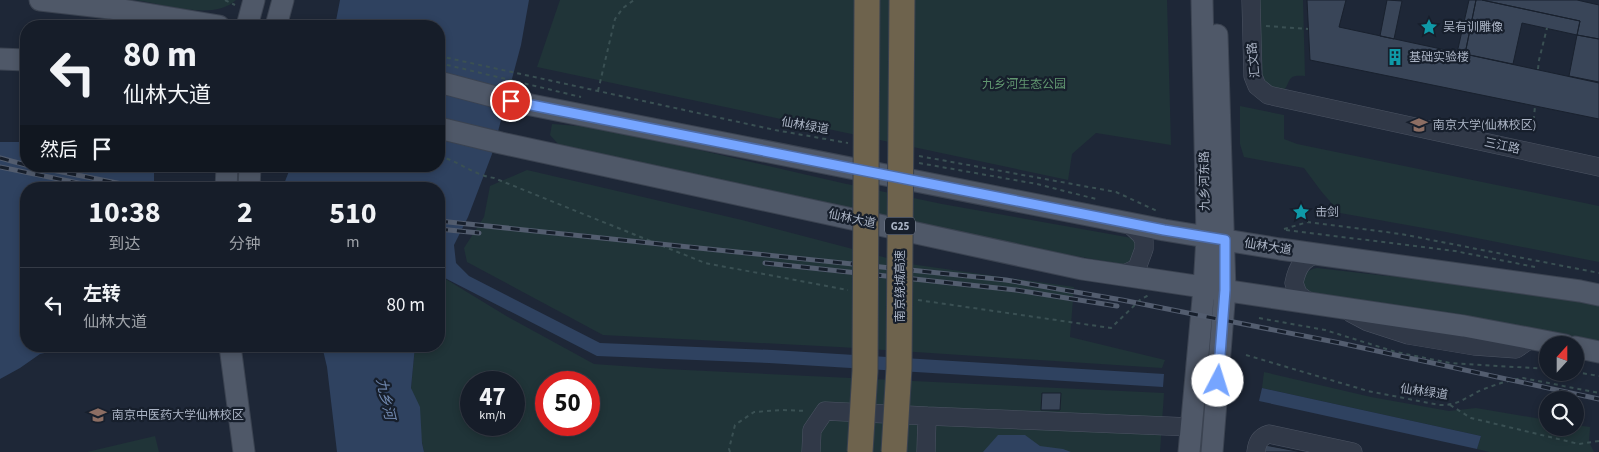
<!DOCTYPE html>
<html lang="zh">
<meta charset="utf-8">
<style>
body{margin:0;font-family:"Source Sans 3","Noto Sans SC",sans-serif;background:#232a35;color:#f1f3f6;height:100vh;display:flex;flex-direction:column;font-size:19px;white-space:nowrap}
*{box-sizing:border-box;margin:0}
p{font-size:16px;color:#9ea2a8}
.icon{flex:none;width:28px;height:28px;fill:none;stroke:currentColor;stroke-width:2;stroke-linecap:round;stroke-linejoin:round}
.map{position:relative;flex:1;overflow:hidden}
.details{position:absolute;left:20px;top:182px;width:425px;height:170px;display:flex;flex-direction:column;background:#161d29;border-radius:20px;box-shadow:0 2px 8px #0003,0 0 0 1px #353b46}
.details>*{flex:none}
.top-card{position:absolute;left:20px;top:20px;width:425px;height:152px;border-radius:20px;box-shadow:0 2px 8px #0003,0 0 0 1px #353b46;background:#161d29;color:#f1f3f6;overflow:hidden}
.needle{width:32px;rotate:21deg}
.fabs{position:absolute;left:1539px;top:336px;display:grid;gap:10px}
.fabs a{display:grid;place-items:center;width:45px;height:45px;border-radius:50%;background:#161d29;box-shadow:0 2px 8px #0003,0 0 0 1px #353b46;font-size:25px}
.speed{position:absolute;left:460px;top:371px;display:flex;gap:10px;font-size:25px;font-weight:700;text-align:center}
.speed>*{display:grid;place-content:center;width:65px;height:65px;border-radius:50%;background:#161d29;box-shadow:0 2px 8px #0003,0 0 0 1px #353b46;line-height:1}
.speed small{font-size:12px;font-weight:400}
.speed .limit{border:8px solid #d22;background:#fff;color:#111}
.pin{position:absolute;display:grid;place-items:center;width:42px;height:42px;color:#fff;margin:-21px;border:2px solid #fff;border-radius:50%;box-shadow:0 1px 5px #0007}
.me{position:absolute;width:55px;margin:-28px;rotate:5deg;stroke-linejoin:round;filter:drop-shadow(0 0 4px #0008)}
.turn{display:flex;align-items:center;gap:18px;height:105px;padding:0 20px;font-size:22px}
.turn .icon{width:65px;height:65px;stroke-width:2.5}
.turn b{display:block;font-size:35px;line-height:42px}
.then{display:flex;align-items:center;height:48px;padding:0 20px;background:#0003;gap:10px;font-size:19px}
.eta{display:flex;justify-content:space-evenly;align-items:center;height:85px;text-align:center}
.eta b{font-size:30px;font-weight:700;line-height:35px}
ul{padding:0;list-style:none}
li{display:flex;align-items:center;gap:15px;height:75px;padding:0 20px;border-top:1px solid #353b46}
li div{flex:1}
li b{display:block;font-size:19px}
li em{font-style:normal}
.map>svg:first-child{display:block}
</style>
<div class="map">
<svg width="1599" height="452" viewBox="0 0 1599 452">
<rect width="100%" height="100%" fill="#1e2737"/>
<path fill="#203438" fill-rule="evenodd" d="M134,0h102c-24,22 -73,3 -102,0z
M560,0h607l4,145 -75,-12 -24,21 -4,26 -531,-113z
M1257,0h46l2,76c-20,-2 -13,6 -23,17l-22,-12z
M1240,106l44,9v24l13,5 302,62v56l-153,-30 -106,-19 -19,-22 -17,-23 -60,-11 -4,-13z
M552,124l52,4 238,55 100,21 190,34 5,6 -3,16 -8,5 -189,-34 -378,-86 -9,-10z
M527,170l215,50 168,44 164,23 -4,50 95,23 -3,8 -323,-21 -236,-12 -136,-73 -3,-14 20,-31 6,-31z
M1317,268l70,8 46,1 113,16 53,12v36l-88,-16 -205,-32c-4,-13 -5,-22 11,-25z
M439,275l69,42 86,47 71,5 499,24 -4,59h-736l-13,-64 4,-42h24zM471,382h43v43h-43zM546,382h43v43h-43z
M1264,372l107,25 78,14 27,-3 71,12 1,8h27v-3l15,2 -1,15 5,10h-105l-12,-3 4,-13 -219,-48z
M155,436l4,16h-72z"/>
<path fill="#2f4260" d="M340,0h189l-8,45 -29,109 -24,63 -14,28 2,18 13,13 131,67 173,7 391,24 -1,13 -394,-24 -172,-7 -158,-81v-86h-154l-1,-5 7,-18h148v-140h-104z
M0,142h26v24h128v23h-128v157h49l-35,8 -20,14 -20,11z
M322,346h93l-4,42 9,19 2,36 2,9h-87l-10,-85z
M1262,388l219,48 -4,13 -218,-48z
M998,435h27l15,11 23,3 8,3h-88z"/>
<path fill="#394558" stroke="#19212e" d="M1307,0h39l-7,27 260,56v36l-289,-59z
M1387,0l15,1 -8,38 -14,-3z
M1469,0h7l-11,54 -8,-1z
M1476,0h6l98,21 -3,14 -55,-12 -9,41 -48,-10z
M1482,0h95l22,5v34l-22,-4 3,-14z
M1577,35l22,4v43l-30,-6z
M1042,393h19l-1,17h-19z
M1265,445l37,7h-38z"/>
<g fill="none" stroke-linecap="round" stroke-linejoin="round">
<g stroke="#4c5463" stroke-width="19">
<path id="minor" d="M1251,0l2,76 4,10 11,9 331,72
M1122,275l15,-7 7,-19v-8l-3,-6 -13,-12
M1310,303l-12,-9 -4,-11c3,-15 8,-24 23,-29
M1351,313l17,9 40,13 66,11 42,3 16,-11
M811,452l1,-22 13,-19 102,5
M926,452l1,-36 264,11
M1256,452c1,-10 4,-15 13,-18l84,18"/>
</g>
<g stroke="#3b4351" stroke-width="23">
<path id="major" d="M40,0l70,8 109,18
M247,26l7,-26
M276,26l7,-26
M0,59l26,1
M439,82l72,19 653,129 116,19 300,42 19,4
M439,128l62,15 581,126 382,57 101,19
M226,189l1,-23
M249,189l1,-23
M230,346l14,106
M1575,347l24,5
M1189,452l15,-164 3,-51 -5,-237
M1212,452l13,-162 -8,-255"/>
</g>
<path stroke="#3a5053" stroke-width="2" stroke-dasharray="4 4" stroke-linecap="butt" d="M225,0l10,5
M1266,26l42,3
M439,56l336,74 73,13
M439,63l142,34
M1538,69l1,-9 8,-32
M598,91l17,-72 8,-11 11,-8
M1533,128l2,-22
M439,156c19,5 35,19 55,22l211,85 143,27
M919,156l197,36 41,19
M919,163l118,21 59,15
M1284,229l24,-7 93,12 198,39
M1286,230l169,21 80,16
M918,300l193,28 30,-29 8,-4
M1259,318l66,12 71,22 54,11 98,6
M1246,355l122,36 71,14c20,1 28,-9 45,-16 13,-5 26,-9 39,-11l76,15
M1575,372l24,4
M1450,405l21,13 108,26 20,-3
M730,452l-1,-3 6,-24 19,-13 29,-2 24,1"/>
<use href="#minor" stroke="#313948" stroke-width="18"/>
<use href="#major" stroke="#4f5868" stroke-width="21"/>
<g stroke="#535d6f" stroke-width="5">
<path id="rail" d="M0,158l26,7
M32,166l115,23
M0,167l88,18
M439,221l567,59 116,20 218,43 259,56
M439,229l40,4
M765,263l251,27 101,16"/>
</g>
<use href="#rail" stroke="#171f2c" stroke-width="3" stroke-dasharray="9" stroke-linecap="butt"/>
<g stroke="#39414f" stroke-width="27" stroke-linecap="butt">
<path id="highway-bridge" d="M860,452l5,-81 2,-371
M894,452l5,-84 3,-368"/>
</g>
<use href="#highway-bridge" stroke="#6e634d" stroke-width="25"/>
</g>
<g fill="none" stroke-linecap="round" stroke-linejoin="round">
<g stroke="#4d6ba6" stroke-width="12">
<path id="route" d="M511,101l653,129 61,10v50l-7,91"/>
</g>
<use href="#route" stroke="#76a5ff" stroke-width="9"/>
</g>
<defs>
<g id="sight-bare" transform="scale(1.35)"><path d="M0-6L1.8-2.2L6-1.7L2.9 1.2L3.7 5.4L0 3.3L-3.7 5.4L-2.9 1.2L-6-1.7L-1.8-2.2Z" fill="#0f9aa8" stroke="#171f2c" stroke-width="2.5" paint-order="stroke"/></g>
<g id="building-bare" transform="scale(1.35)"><path d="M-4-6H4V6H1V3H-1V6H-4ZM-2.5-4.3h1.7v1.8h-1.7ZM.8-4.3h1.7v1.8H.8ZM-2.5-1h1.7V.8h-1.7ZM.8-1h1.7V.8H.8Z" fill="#0f9aa8" stroke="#171f2c" stroke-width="2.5" paint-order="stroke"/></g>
<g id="university-bare" transform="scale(1.35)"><path d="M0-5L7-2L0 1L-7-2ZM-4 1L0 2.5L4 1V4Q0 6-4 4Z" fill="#8d6e63" stroke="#171f2c" stroke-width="2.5" paint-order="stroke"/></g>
</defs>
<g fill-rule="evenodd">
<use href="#sight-bare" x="1429" y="27"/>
<use href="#building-bare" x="1395" y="57"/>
<use href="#university-bare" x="1419" y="125"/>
<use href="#sight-bare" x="1301" y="212"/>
<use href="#university-bare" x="98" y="415"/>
</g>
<g text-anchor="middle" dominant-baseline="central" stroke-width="4.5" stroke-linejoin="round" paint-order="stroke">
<rect fill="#171f2c" stroke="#7f8797" stroke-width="1" x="885" y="217.5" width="30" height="17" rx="4"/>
<g font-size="11" font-weight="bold" fill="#abb4c5">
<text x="900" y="226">G25</text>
</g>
<g font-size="12" fill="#abb4c5" stroke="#171f2c" text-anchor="start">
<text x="1443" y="27">吴有训雕像</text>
<text x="1409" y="57">基础实验楼</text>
<text x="1433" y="125">南京大学(仙林校区)</text>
<text x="1315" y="212">击剑</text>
<text x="112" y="415">南京中医药大学仙林校区</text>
</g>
<g font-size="12" fill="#abb4c5" stroke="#171f2c">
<text transform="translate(1254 60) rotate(-96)">汇文路</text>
<text transform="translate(805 126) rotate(10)">仙林绿道</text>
<text transform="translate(1502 146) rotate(12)">三江路</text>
<text transform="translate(1205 181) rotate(-91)">九乡河东路</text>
<text transform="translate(852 219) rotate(12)">仙林大道</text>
<text transform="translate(1268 247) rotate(9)">仙林大道</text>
<text transform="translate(900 286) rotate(-90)">南京绕城高速</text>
<text transform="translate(1424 392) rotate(8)">仙林绿道</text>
</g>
<g font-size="12" fill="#619670" stroke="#171f2c">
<text x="1024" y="84">九乡河生态公园</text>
</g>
<g font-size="14" font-style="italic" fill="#7189b0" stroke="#171f2c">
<text transform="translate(385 399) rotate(77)">九乡河</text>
</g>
</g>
</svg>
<div class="fabs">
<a><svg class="needle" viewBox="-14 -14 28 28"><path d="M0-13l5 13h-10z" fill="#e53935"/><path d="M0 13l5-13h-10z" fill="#9ea2a8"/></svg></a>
<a><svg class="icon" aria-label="search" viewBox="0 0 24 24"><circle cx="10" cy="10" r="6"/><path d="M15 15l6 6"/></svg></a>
</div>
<div class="speed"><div>47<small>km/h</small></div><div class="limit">50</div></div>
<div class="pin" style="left:511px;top:101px;background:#d93025"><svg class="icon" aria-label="arrive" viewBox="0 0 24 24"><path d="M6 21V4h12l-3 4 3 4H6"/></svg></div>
<svg class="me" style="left:1218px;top:381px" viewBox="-20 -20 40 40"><circle r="19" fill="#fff"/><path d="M0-13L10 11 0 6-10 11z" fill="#76a5ff"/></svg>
<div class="top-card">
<div class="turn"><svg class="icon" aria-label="left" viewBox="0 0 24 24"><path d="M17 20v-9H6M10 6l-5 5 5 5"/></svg><div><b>80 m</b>仙林大道</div></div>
<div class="then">然后<svg class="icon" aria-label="arrive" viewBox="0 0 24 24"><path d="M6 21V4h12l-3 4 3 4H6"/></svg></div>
</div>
<section class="details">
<div class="eta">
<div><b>10:38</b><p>到达</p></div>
<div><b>2</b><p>分钟</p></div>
<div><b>510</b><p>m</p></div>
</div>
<ul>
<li><svg class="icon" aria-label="left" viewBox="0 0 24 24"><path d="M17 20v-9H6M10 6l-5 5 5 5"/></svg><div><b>左转</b><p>仙林大道</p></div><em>80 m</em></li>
</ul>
</section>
</div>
